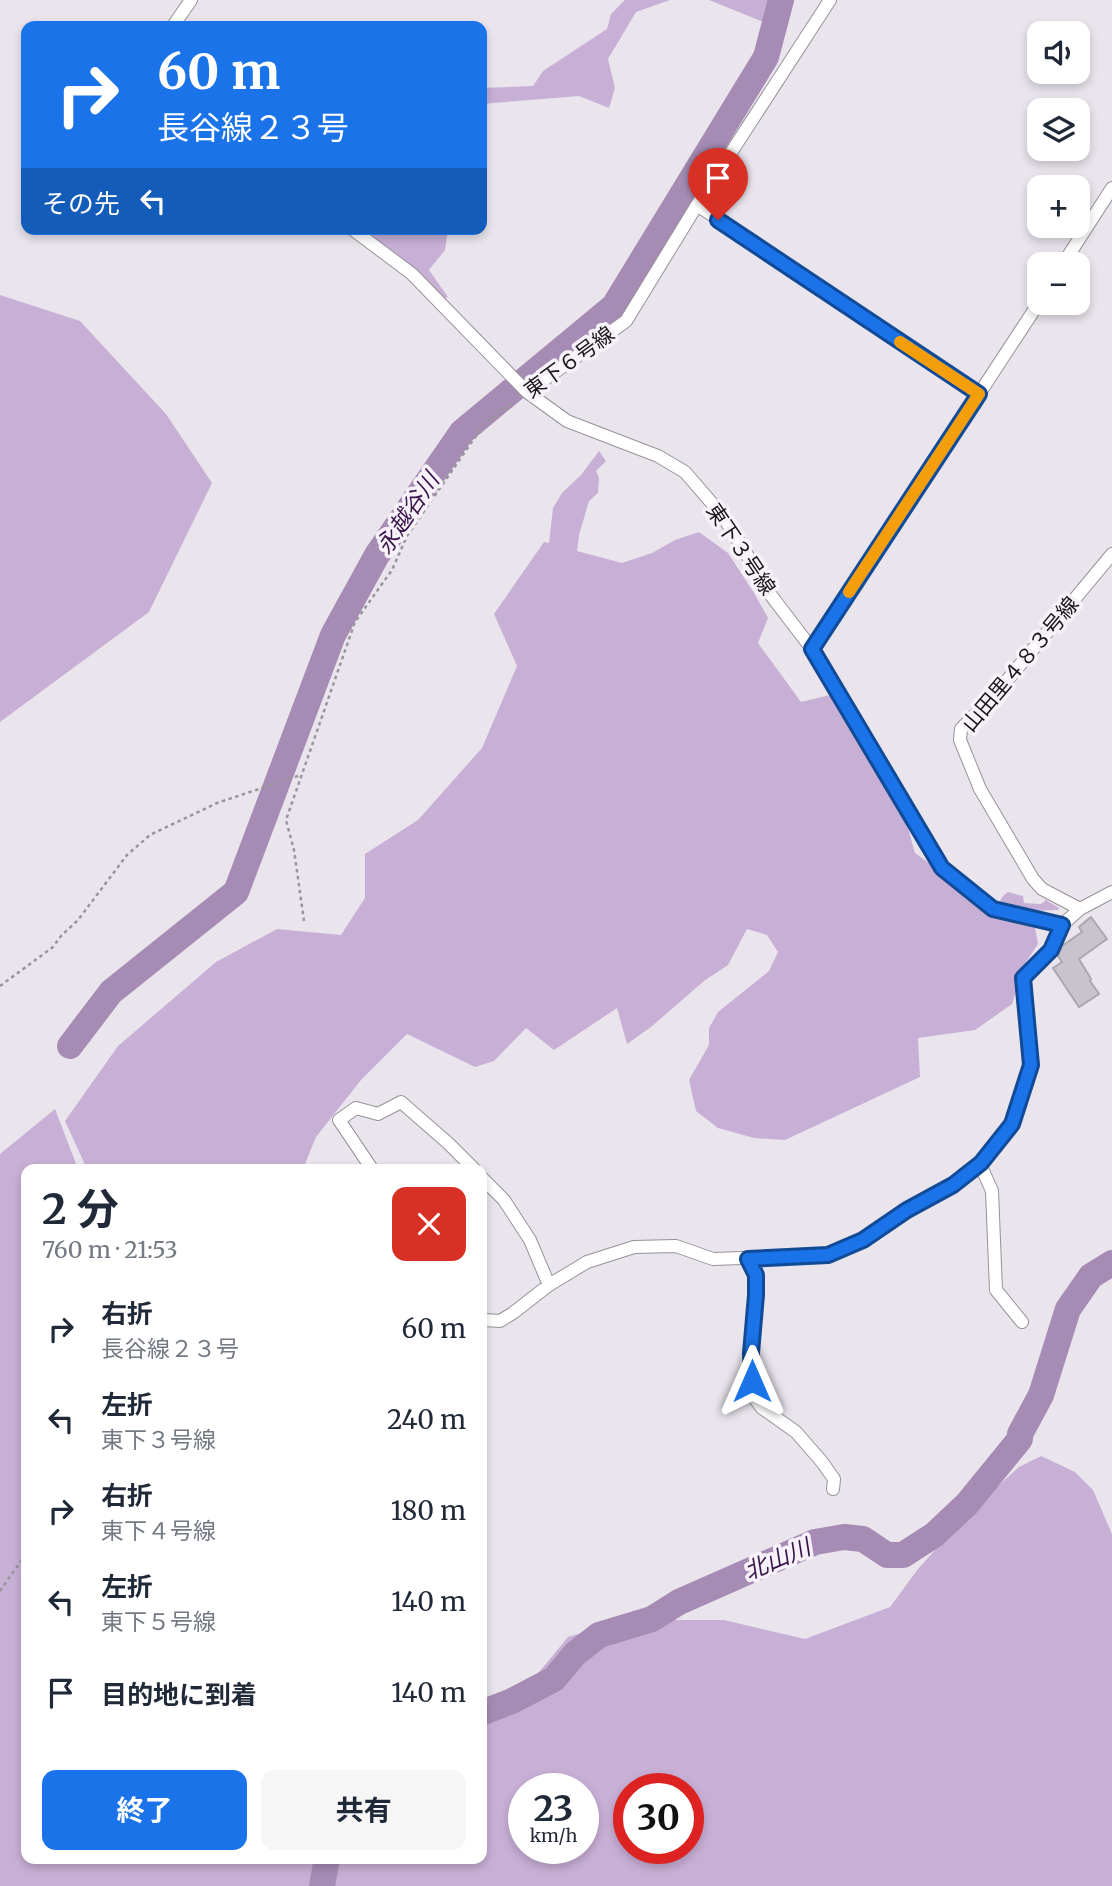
<!DOCTYPE html>
<html lang="ja">
<meta charset="utf-8">
<style>
body{margin:0;font-family:Merriweather,"Noto Sans JP",serif;background:#f6f6f7;color:#1f2937;height:100vh;display:flex;flex-direction:column;font-size:26px;white-space:nowrap}
*{box-sizing:border-box;margin:0}
p{font-size:23px;color:#747a83}
.icon{flex:none;width:38px;height:38px;fill:none;stroke:currentColor;stroke-width:2;stroke-linecap:round;stroke-linejoin:round}
.map{position:relative;flex:1;overflow:hidden}
.details{position:absolute;left:21px;top:1164px;width:466px;height:700px;display:flex;flex-direction:column;background:#fff;border-radius:14px;box-shadow:0 4px 10px #0003}
.details>*{flex:none}
.guide{position:absolute;left:21px;top:21px;width:466px;height:214px;border-radius:14px;box-shadow:0 4px 10px #0003;background:#1a73e8;color:#fff;overflow:hidden}
.controls{position:absolute;left:1027px;top:21px;display:grid;gap:14px}
.controls a{display:grid;place-items:center;width:63px;height:63px;border-radius:14px;background:#fff;box-shadow:0 4px 10px #0003;font-size:35px}
.speed{position:absolute;left:508px;top:1773px;display:flex;gap:14px;font-size:35px;font-weight:700;text-align:center}
.speed>*{display:grid;place-content:center;width:91px;height:91px;border-radius:50%;background:#fff;box-shadow:0 4px 10px #0003;line-height:1}
.speed small{font-size:18px;font-weight:400}
.speed .limit{border:10px solid #d22;background:#fff;color:#111}
.pin{position:absolute;display:grid;place-items:center;width:60px;height:60px;color:#fff;margin:-72px -30px;border-radius:50% 50% 50% 0;rotate:-45deg;box-shadow:0 0 7px #0007}
.pin .icon{rotate:45deg}
.me{position:absolute;width:77px;margin:-38px;rotate:0deg;stroke-linejoin:round;filter:drop-shadow(0 0 5px #0008)}
.turn{display:flex;align-items:center;gap:24px;height:147px;padding:0 21px;font-size:32px}
.turn .icon{width:91px;height:91px;stroke-width:2.5}
.turn b{display:block;font-size:49px;line-height:60px}
.then{display:flex;align-items:center;height:66px;padding:0 21px;background:#0003;gap:14px;font-size:26px}
.round{display:grid;place-items:center;flex:none;width:74px;height:74px;border-radius:14px;background:#f6f6f7}
.head{display:flex;align-items:center;justify-content:space-between;height:119px;padding:0 21px}
h1{font-size:42px;font-weight:700;line-height:52px}
.button{display:flex;gap:14px;margin-top:auto;padding:14px 21px}
.button a{flex:1;height:80px;border-radius:14px;background:#1a73e8;color:#fff;font-size:28px;font-weight:700;line-height:80px;text-align:center}
.button a+a{background:#f6f6f7;color:#1f2937}
ul{padding:0;list-style:none}
li{display:flex;align-items:center;gap:21px;height:91px;padding:0 21px}
li div{flex:1}
li b{display:block;font-size:26px}
li em{font-style:normal}
.map>svg:first-child{display:block}
</style>
<div class="map">
<svg width="1112" height="1886" viewBox="0 0 1112 1886">
<rect width="100%" height="100%" fill="#eae5ed"/>
<path fill="#c8afd6" fill-rule="evenodd" d="M625,0h45l-34,12 -28,47 7,29 -6,20 -30,-12 -98,8v-16l52,-2 10,-15 64,-42 4,-15z
M709,0h69l-7,25z
M363,229h43l2,3 1,-3h39l-3,21 -16,20 19,27 -5,2z
M0,295l80,26 86,93 46,69 -63,129 -149,110z
M599,451l7,10 -10,10 3,7 -1,15 -9,8 -10,34 -2,16 45,12 30,-10 23,-13 24,-8 29,21 26,40 14,25 -10,25 43,59 29,-7 40,68 36,58 9,32 92,66 28,9 3,16 -14,21 -12,39 -37,26 -57,8 2,39 -135,63 -31,-2 -36,-10 -22,-17 -7,-31 20,-35v-17l9,-16 51,-41 9,-19 -11,-17 -20,-6 -19,36 -24,16 -53,46 -24,17 -10,-36 -63,42 -28,-22 -32,33 -19,6 -68,-33 -46,46 -45,57 -13,32h-216l-22,-48 53,-75 98,-84 61,-33 64,6 24,-37v-44l53,-34 64,-72 35,-82 -23,-52 50,-72 5,1 4,-35 9,-15 19,-18z
M1008,892l15,4 1,7 17,1 5,-4 13,8 -1,2 -31,1 -19,-2 -8,-8 4,-6z
M55,1109l23,60h-52v689h455v-150l29,3 21,-29 37,-45 57,-17h99l81,19 85,-32 28,-38 51,-57 50,-45 22,-11 34,16 18,18 19,44v352h-1112v-732zM523,1788h60v60h-60zM628,1788h60v60h-60z"/>
<g fill="none" stroke-linecap="round" stroke-linejoin="round">
<path stroke="#a68cb5" stroke-width="26" d="M70,1046l41,-54 125,-100 97,-257 44,-80 85,-123 152,-126 152,-249 15,-57
M481,1713l31,-12 42,-22 21,-25 24,-19 53,-16 27,-17 136,-60 29,-5 19,2 24,16h16l31,-20 33,-31 53,-65v-5l21,-39 27,-86 23,-33 21,-13
M322,1886l5,-28"/>
</g>
<path fill="#c9c4cc" stroke="#ada8af" stroke-width="2" d="M1091,917l16,22 -28,20 12,20 -1,2 9,13 -20,13 -26,-39 9,-6 -4,-6 4,-10 20,-14 -3,-5z"/>
<g fill="none" stroke-linecap="round" stroke-linejoin="round">
<g stroke="#979299" stroke-width="14">
<path id="street" d="M173,26l18,-26
M697,205l282,189
M352,229l60,45 115,118 40,29 91,35 27,16 37,43 24,38 17,32 49,64 130,219 52,41 68,16
M1063,264l49,-76
M527,392l99,-71 71,-116 133,-205
M812,649l228,-348
M1080,909l-38,-20 -9,-10 -53,-90 -20,-49 1,-11 38,-39 113,-136
M980,1164l12,27 4,99 26,32
M372,1169l-33,-49 17,-12 22,6 23,-12 47,41 26,26
M481,1177l23,23 26,40 19,45
M748,1259l8,16v20l-5,58 1,28 3,18 7,9 34,24 26,30 12,17 -1,10
M481,1318l3,2 16,1 13,-8 36,-28 38,-23 47,-15 42,-1 37,13 116,-4 34,-15 44,-30 46,-25 27,-22 32,-39 19,-59 -8,-87 28,-28 11,-25 18,-16 32,-17"/>
</g>
<path stroke="#99959c" stroke-width="2.5" stroke-dasharray="3.5 3.5" stroke-linecap="butt" d="M304,921l-10,-71 -8,-30 69,-198 37,-52 15,-34 71,-103 10,-12 27,-20
M0,986l53,-39 8,-11 17,-16 49,-65 23,-20 67,-32 84,-28
M0,1591l26,-37"/>
<use href="#street" stroke="#fff" stroke-width="12"/>
</g>
<g fill="none" stroke-linecap="round" stroke-linejoin="round">
<g stroke="#114b97" stroke-width="18">
<path id="route" d="M718,220l261,174 -167,255 130,219 51,41 69,16 -11,25 -28,28 8,87 -19,59 -31,39 -28,22 -46,25 -44,30 -35,15 -80,4 8,16v20l-5,58 1,28"/>
</g>
<use href="#route" stroke="#1a73e8" stroke-width="12"/>
<path stroke="#f59e0b" stroke-width="12" d="M849,592l130,-198 -79,-52"/>
</g>
<g text-anchor="middle" dominant-baseline="central" stroke-width="7" stroke-linejoin="round" paint-order="stroke">
<g font-size="21" fill="#181619" stroke="#f7f2fa">
<text transform="translate(569 362) rotate(-36)">東下６号線</text>
<text transform="translate(741 549) rotate(56)">東下３号線</text>
<text transform="translate(1020 664) rotate(-50)">山田里４８３号線</text>
</g>
<g font-size="23" font-style="italic" fill="#39164a" stroke="#f7f2fa">
<text transform="translate(407 513) rotate(-56)">永越谷川</text>
<text transform="translate(777 1559) rotate(-23)">北山川</text>
</g>
</g>
</svg>
<div class="controls">
<a><svg class="icon" aria-label="sound" viewBox="0 0 24 24"><path d="M4 9h4l5-4v14l-5-4H4zM17 9q2 3 0 6"/></svg></a>
<a><svg class="icon" aria-label="layers" viewBox="0 0 24 24"><path d="M12 4l9 5-9 5-9-5zM3 14l9 5 9-5"/></svg></a>
<a>+</a>
<a>−</a>
</div>
<div class="speed"><div>23<small>km/h</small></div><div class="limit">30</div></div>
<div class="pin" style="left:718px;top:220px;background:#d93025"><svg class="icon" aria-label="arrive" viewBox="0 0 24 24"><path d="M6 21V4h12l-3 4 3 4H6"/></svg></div>
<svg class="me" style="left:752px;top:1381px" viewBox="-20 -20 40 40"><path d="M0-17L14 15 0 8-14 15z" fill="#1a73e8" stroke="#fff" stroke-width="4"/></svg>
<div class="guide">
<div class="turn"><svg class="icon" aria-label="right" viewBox="0 0 24 24"><path d="M7 20v-9h11M14 6l5 5-5 5"/></svg><div><b>60 m</b>長谷線２３号</div></div>
<div class="then">その先<svg class="icon" aria-label="left" viewBox="0 0 24 24"><path d="M17 20v-9H6M10 6l-5 5 5 5"/></svg></div>
</div>
<section class="details">
<div class="head"><div><h1>2 分</h1><p>760 m · 21:53</p></div><a class="round" style="background:#d93025;color:#fff"><svg class="icon" aria-label="close" viewBox="0 0 24 24"><path d="M6 6l12 12M18 6L6 18"/></svg></a></div>
<ul>
<li><svg class="icon" aria-label="right" viewBox="0 0 24 24"><path d="M7 20v-9h11M14 6l5 5-5 5"/></svg><div><b>右折</b><p>長谷線２３号</p></div><em>60 m</em></li>
<li><svg class="icon" aria-label="left" viewBox="0 0 24 24"><path d="M17 20v-9H6M10 6l-5 5 5 5"/></svg><div><b>左折</b><p>東下３号線</p></div><em>240 m</em></li>
<li><svg class="icon" aria-label="right" viewBox="0 0 24 24"><path d="M7 20v-9h11M14 6l5 5-5 5"/></svg><div><b>右折</b><p>東下４号線</p></div><em>180 m</em></li>
<li><svg class="icon" aria-label="left" viewBox="0 0 24 24"><path d="M17 20v-9H6M10 6l-5 5 5 5"/></svg><div><b>左折</b><p>東下５号線</p></div><em>140 m</em></li>
<li><svg class="icon" aria-label="arrive" viewBox="0 0 24 24"><path d="M6 21V4h12l-3 4 3 4H6"/></svg><div><b>目的地に到着</b></div><em>140 m</em></li>
</ul>
<div class="button"><a>終了</a><a>共有</a></div>
</section>
</div>
